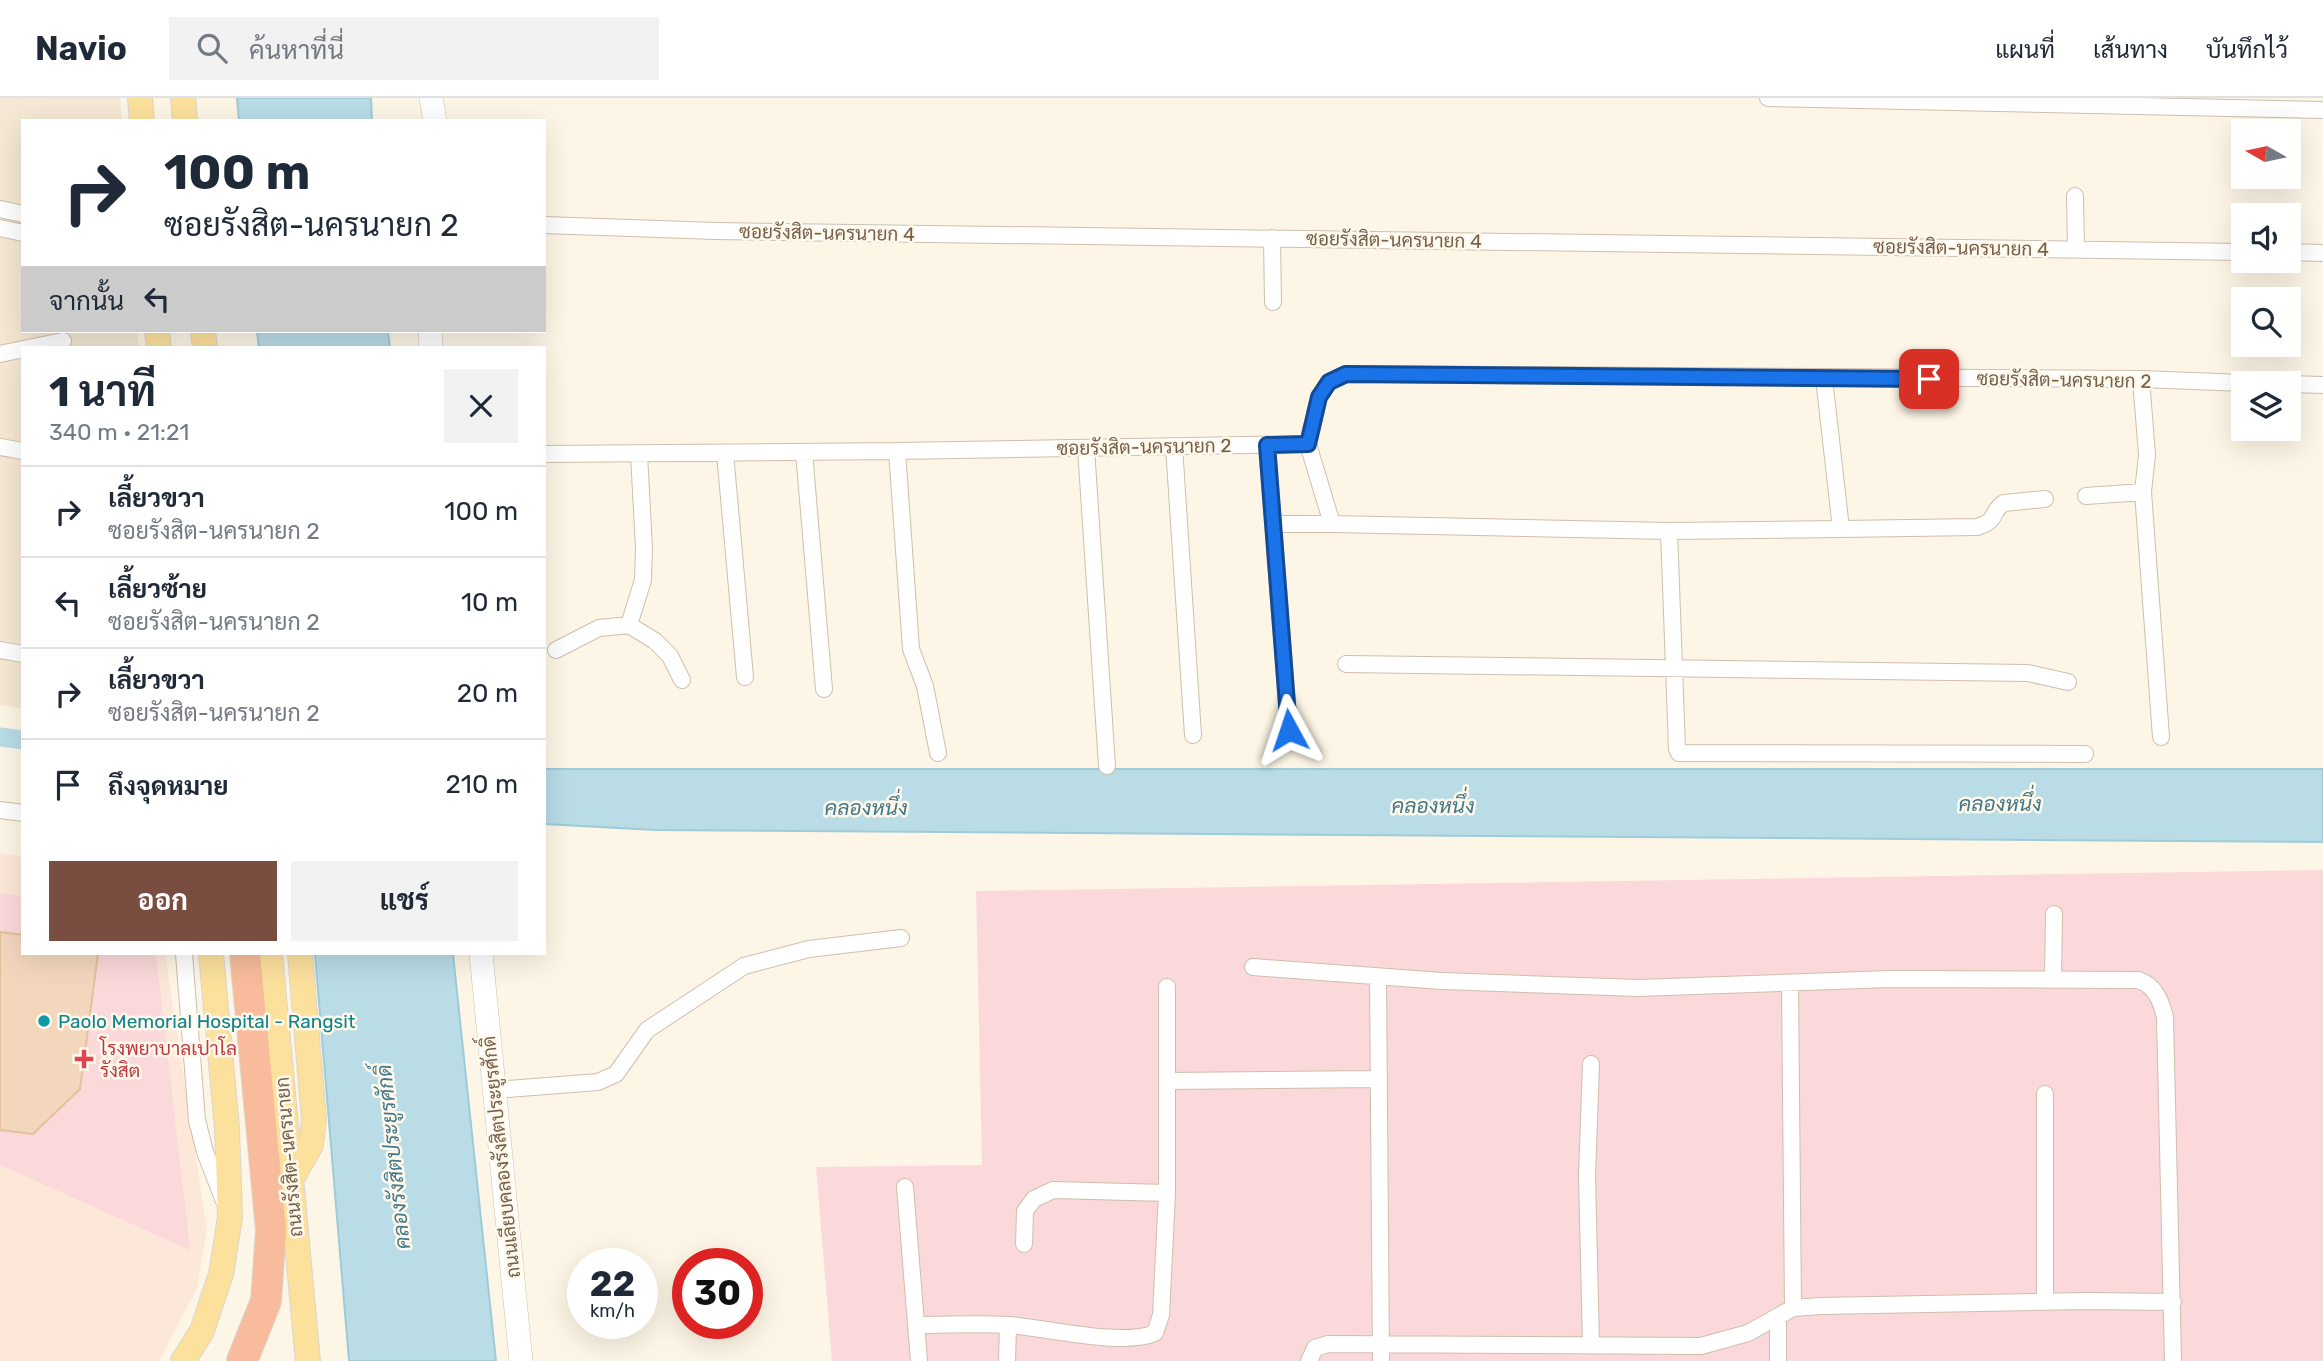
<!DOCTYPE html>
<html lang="th">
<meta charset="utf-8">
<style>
body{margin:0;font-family:Rubik,Sarabun,sans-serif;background:#f2f2f3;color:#1f2937;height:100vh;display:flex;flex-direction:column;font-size:26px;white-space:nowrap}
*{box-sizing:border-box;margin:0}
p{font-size:23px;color:#747a83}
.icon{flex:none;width:38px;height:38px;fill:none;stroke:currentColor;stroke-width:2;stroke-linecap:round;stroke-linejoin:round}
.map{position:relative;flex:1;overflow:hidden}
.details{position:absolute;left:21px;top:248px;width:525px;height:609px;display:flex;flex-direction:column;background:#fff;border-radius:0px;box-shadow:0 7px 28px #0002}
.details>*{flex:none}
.top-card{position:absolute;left:21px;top:21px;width:525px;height:214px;border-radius:0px;box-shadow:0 7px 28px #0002;background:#fff;color:#1f2937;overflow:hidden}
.needle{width:46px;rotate:279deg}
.buttons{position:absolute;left:2231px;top:21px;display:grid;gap:14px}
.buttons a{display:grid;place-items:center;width:70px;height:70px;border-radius:0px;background:#fff;box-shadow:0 7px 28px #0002;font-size:35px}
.speed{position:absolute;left:567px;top:1150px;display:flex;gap:14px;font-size:35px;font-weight:700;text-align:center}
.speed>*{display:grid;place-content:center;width:91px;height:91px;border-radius:50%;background:#fff;box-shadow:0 7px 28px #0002;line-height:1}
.speed small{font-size:18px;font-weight:400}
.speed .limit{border:10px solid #d22;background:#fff;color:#111}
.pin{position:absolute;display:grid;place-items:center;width:60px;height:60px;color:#fff;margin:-30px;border-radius:14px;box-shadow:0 4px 10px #0006}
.me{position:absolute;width:77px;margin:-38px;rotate:355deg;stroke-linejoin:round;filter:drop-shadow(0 0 5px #0008)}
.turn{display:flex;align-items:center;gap:24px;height:147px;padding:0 28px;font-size:32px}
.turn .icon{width:91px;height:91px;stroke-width:2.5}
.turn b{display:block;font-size:49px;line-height:60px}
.then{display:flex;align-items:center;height:66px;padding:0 28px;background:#0003;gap:14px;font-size:26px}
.round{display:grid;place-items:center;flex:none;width:74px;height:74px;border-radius:0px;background:#f2f2f3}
.head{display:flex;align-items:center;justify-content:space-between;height:119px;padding:0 28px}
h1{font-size:42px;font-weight:700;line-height:52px}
.primary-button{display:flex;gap:14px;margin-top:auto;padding:14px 28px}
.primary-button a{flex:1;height:80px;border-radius:0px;background:#794d3f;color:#fff;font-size:28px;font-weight:700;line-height:80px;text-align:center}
.primary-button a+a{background:#f2f2f3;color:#1f2937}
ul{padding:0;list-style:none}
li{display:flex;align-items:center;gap:21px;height:91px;padding:0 28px;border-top:2px solid #e0e1e3}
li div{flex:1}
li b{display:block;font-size:26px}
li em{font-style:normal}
header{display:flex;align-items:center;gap:42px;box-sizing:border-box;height:98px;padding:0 35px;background:#fff;border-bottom:2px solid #e0e1e3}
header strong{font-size:33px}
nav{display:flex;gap:38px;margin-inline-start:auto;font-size:24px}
.search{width:490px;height:63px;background:#f2f2f3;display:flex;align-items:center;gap:18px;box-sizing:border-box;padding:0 24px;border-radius:0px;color:#747a83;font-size:26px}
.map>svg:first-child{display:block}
</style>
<header>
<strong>Navio</strong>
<div class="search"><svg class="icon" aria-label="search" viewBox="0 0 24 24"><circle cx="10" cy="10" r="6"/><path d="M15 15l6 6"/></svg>ค้นหาที่นี่</div>
<nav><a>แผนที่</a><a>เส้นทาง</a><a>บันทึกไว้</a></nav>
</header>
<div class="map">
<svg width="2323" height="1263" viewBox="0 0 2323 1263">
<rect width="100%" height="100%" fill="#fdf6e6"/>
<path fill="#f5e8d4" d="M0,0h120l2,23h-99v210h114l2,17h-116v361l-23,-4z"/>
<path fill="#fde7d9" d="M0,755l23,4v97h142l42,276 -10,58 -38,73h-159z"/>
<path fill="#fbd9da" d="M2323,772v491h-1491l-16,-194 166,-2 -6,-274z
M0,795l23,4v57h133l34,296 -190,-85z"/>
<path fill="#b9dce7" stroke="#9fcbd9" stroke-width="2" d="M237,0h134l1,23h-133z
M257,233h131l2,17h-131z
M544,671h1779v73l-1668,-12 -111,-6z
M315,856h138l43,407h-147z"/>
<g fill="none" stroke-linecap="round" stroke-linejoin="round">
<path stroke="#b9dce7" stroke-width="19" d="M0,639l23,3"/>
</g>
<path fill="#f3d7bd" stroke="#e6bf9d" stroke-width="2" d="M0,834l23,3v19h75l-18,135 -47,45 -33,-4z"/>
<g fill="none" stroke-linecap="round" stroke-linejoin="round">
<g stroke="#cfbeac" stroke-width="18">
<path id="street" d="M1768,0l555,12
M2075,98l1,53
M0,111l23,5
M544,127l172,6 1528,21
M0,130l23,5
M1272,140l1,64
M2289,154l34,1
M0,256l63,-13
M1824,280l17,151 136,-2c22,-6 14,-17 27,-24l41,-4
M2141,281l6,76 -4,37 18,245
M2289,286l34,1
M1308,346l24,80 337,7 172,-2
M1267,347l22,285
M1174,348l19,289
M0,349l23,4
M1086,350l21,318
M897,353l14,198 14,37 13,67
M804,354l20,237
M725,355l20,224
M544,356l353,-3 411,-7 11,-47 10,-15 17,-8 795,5 103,4
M2086,398l57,-4
M1273,426h59
M1669,433l8,218 2,4 406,1
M629,527l14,-45 1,-32 -5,-94
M0,552l23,4
M556,552l43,-22 30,-3 26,16 15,15 12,24
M1346,566l682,9 40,9
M0,712l23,3
M184,856l13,166 8,32 19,49
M1253,869l189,14 196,7 251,-9 249,1c17,5 23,21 27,37l8,344
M1378,879l3,384
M2053,882l1,-66
M1790,886l3,324
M1591,966l-4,112 4,169
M1168,983l209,-2
M494,992l104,-8 18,-8 31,-44 97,-64 65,-17 92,-11
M2045,996v208
M905,1089l14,174
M1024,1146l1,-33 9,-12 19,-9 114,3
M1778,1219v44
M916,1227c31,0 62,-2 93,0 38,3 113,22 146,8l6,-18 6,-122v-206
M1007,1263l1,-36
M1309,1263l6,-13 13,-4 373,2 47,-13 45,-25 27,-2 267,-5 86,1"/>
</g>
<g stroke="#d2bfa9" stroke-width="24">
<path id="secondary" d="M431,0l4,23
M430,233l1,17
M481,856l40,407"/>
</g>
<g stroke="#dbd5d0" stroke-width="26">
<path id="primary" d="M140,0l2,23
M183,0l2,23
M157,233l2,17
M203,233l2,17
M270,856l38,407
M291,1082l20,-35 3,-25 -14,-166
M183,1263l19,-30 19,-57 9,-57 -3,-89 -16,-174"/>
</g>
<g stroke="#dbd5d0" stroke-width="32">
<path id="highway" d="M242,1263l24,-60 5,-71 -26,-276"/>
</g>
<use href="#street" stroke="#fff" stroke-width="16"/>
<use href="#secondary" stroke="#fff" stroke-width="23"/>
<use href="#primary" stroke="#fce19d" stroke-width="24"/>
<use href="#highway" stroke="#f8bc9c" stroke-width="30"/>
</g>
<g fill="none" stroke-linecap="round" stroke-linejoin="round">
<g stroke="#114b97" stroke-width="18">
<path id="route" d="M1289,632l-22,-285 41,-1 11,-47 10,-15 17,-8 583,5"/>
</g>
<use href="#route" stroke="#1a73e8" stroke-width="12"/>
</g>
<circle fill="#0f9aa8" stroke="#fff9ec" stroke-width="2.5" cx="44" cy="923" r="7"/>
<path fill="#e0444e" stroke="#fff9ec" stroke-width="2.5" d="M80.5 950.5h7v7h7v7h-7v7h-7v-7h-7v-7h7z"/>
<g text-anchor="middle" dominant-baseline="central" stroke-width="5" stroke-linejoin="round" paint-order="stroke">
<g font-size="19" fill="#765e4a" stroke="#fff9ec">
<text transform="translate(827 135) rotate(1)">ซอยรังสิต-นครนายก 4</text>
<text transform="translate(1394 142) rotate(1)">ซอยรังสิต-นครนายก 4</text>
<text transform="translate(1961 150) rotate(1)">ซอยรังสิต-นครนายก 4</text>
<text transform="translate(2064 282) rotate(1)">ซอยรังสิต-นครนายก 2</text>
<text transform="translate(1144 349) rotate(-1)">ซอยรังสิต-นครนายก 2</text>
<text transform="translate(289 1059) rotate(-95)">ถนนรังสิต-นครนายก</text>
<text transform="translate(501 1059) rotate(-96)">ถนนเลียบคลองรังสิตประยูรศักดิ์</text>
</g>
<g font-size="19" fill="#0d838f" stroke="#fff9ec" text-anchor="start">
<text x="58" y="923">Paolo Memorial Hospital - Rangsit</text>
</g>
<g font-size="19" fill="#be3a42" stroke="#fff9ec" text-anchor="start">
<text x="100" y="950">โรงพยาบาลเปาโล<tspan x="100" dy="22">รังสิต</tspan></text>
</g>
<g font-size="21" font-style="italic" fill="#43788b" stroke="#fff9ec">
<text x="2000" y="705">คลองหนึ่ง</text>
<text x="1433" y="707">คลองหนึ่ง</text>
<text x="866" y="709">คลองหนึ่ง</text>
<text transform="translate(393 1059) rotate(-96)">คลองรังสิตประยูรศักดิ์</text>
</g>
</g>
</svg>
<div class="buttons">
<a><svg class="needle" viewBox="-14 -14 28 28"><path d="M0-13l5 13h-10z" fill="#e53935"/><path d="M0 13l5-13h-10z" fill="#747a83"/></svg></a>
<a><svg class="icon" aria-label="sound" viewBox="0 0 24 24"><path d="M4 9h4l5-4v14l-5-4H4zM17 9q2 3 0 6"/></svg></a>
<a><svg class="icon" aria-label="search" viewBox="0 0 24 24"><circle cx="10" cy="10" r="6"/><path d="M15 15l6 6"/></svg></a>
<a><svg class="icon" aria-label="layers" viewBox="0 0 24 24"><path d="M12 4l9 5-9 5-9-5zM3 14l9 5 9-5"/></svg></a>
</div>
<div class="speed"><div>22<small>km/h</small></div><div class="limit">30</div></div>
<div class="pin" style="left:1929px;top:281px;background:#d93025"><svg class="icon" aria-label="arrive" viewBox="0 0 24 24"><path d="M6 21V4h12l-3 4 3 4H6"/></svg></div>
<svg class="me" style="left:1289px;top:632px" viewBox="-20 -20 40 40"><path d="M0-17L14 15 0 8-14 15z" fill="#1a73e8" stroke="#fff" stroke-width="4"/></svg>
<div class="top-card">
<div class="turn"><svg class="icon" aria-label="right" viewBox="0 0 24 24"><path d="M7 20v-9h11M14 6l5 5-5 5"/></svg><div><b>100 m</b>ซอยรังสิต-นครนายก 2</div></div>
<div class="then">จากนั้น<svg class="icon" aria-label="left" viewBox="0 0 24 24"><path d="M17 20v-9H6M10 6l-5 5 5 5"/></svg></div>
</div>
<section class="details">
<div class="head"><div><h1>1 นาที</h1><p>340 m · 21:21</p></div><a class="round"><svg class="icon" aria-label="close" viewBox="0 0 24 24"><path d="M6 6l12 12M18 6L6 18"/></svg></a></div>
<ul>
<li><svg class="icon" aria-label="right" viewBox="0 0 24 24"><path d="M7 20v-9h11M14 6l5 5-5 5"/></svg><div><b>เลี้ยวขวา</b><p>ซอยรังสิต-นครนายก 2</p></div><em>100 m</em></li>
<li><svg class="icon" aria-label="left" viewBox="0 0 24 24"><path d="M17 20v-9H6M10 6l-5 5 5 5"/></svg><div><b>เลี้ยวซ้าย</b><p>ซอยรังสิต-นครนายก 2</p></div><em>10 m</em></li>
<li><svg class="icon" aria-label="right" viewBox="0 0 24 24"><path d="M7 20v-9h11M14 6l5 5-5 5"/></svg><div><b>เลี้ยวขวา</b><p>ซอยรังสิต-นครนายก 2</p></div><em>20 m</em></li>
<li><svg class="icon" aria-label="arrive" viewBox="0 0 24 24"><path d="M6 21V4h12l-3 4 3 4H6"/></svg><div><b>ถึงจุดหมาย</b></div><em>210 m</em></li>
</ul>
<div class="primary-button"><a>ออก</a><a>แชร์</a></div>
</section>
</div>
